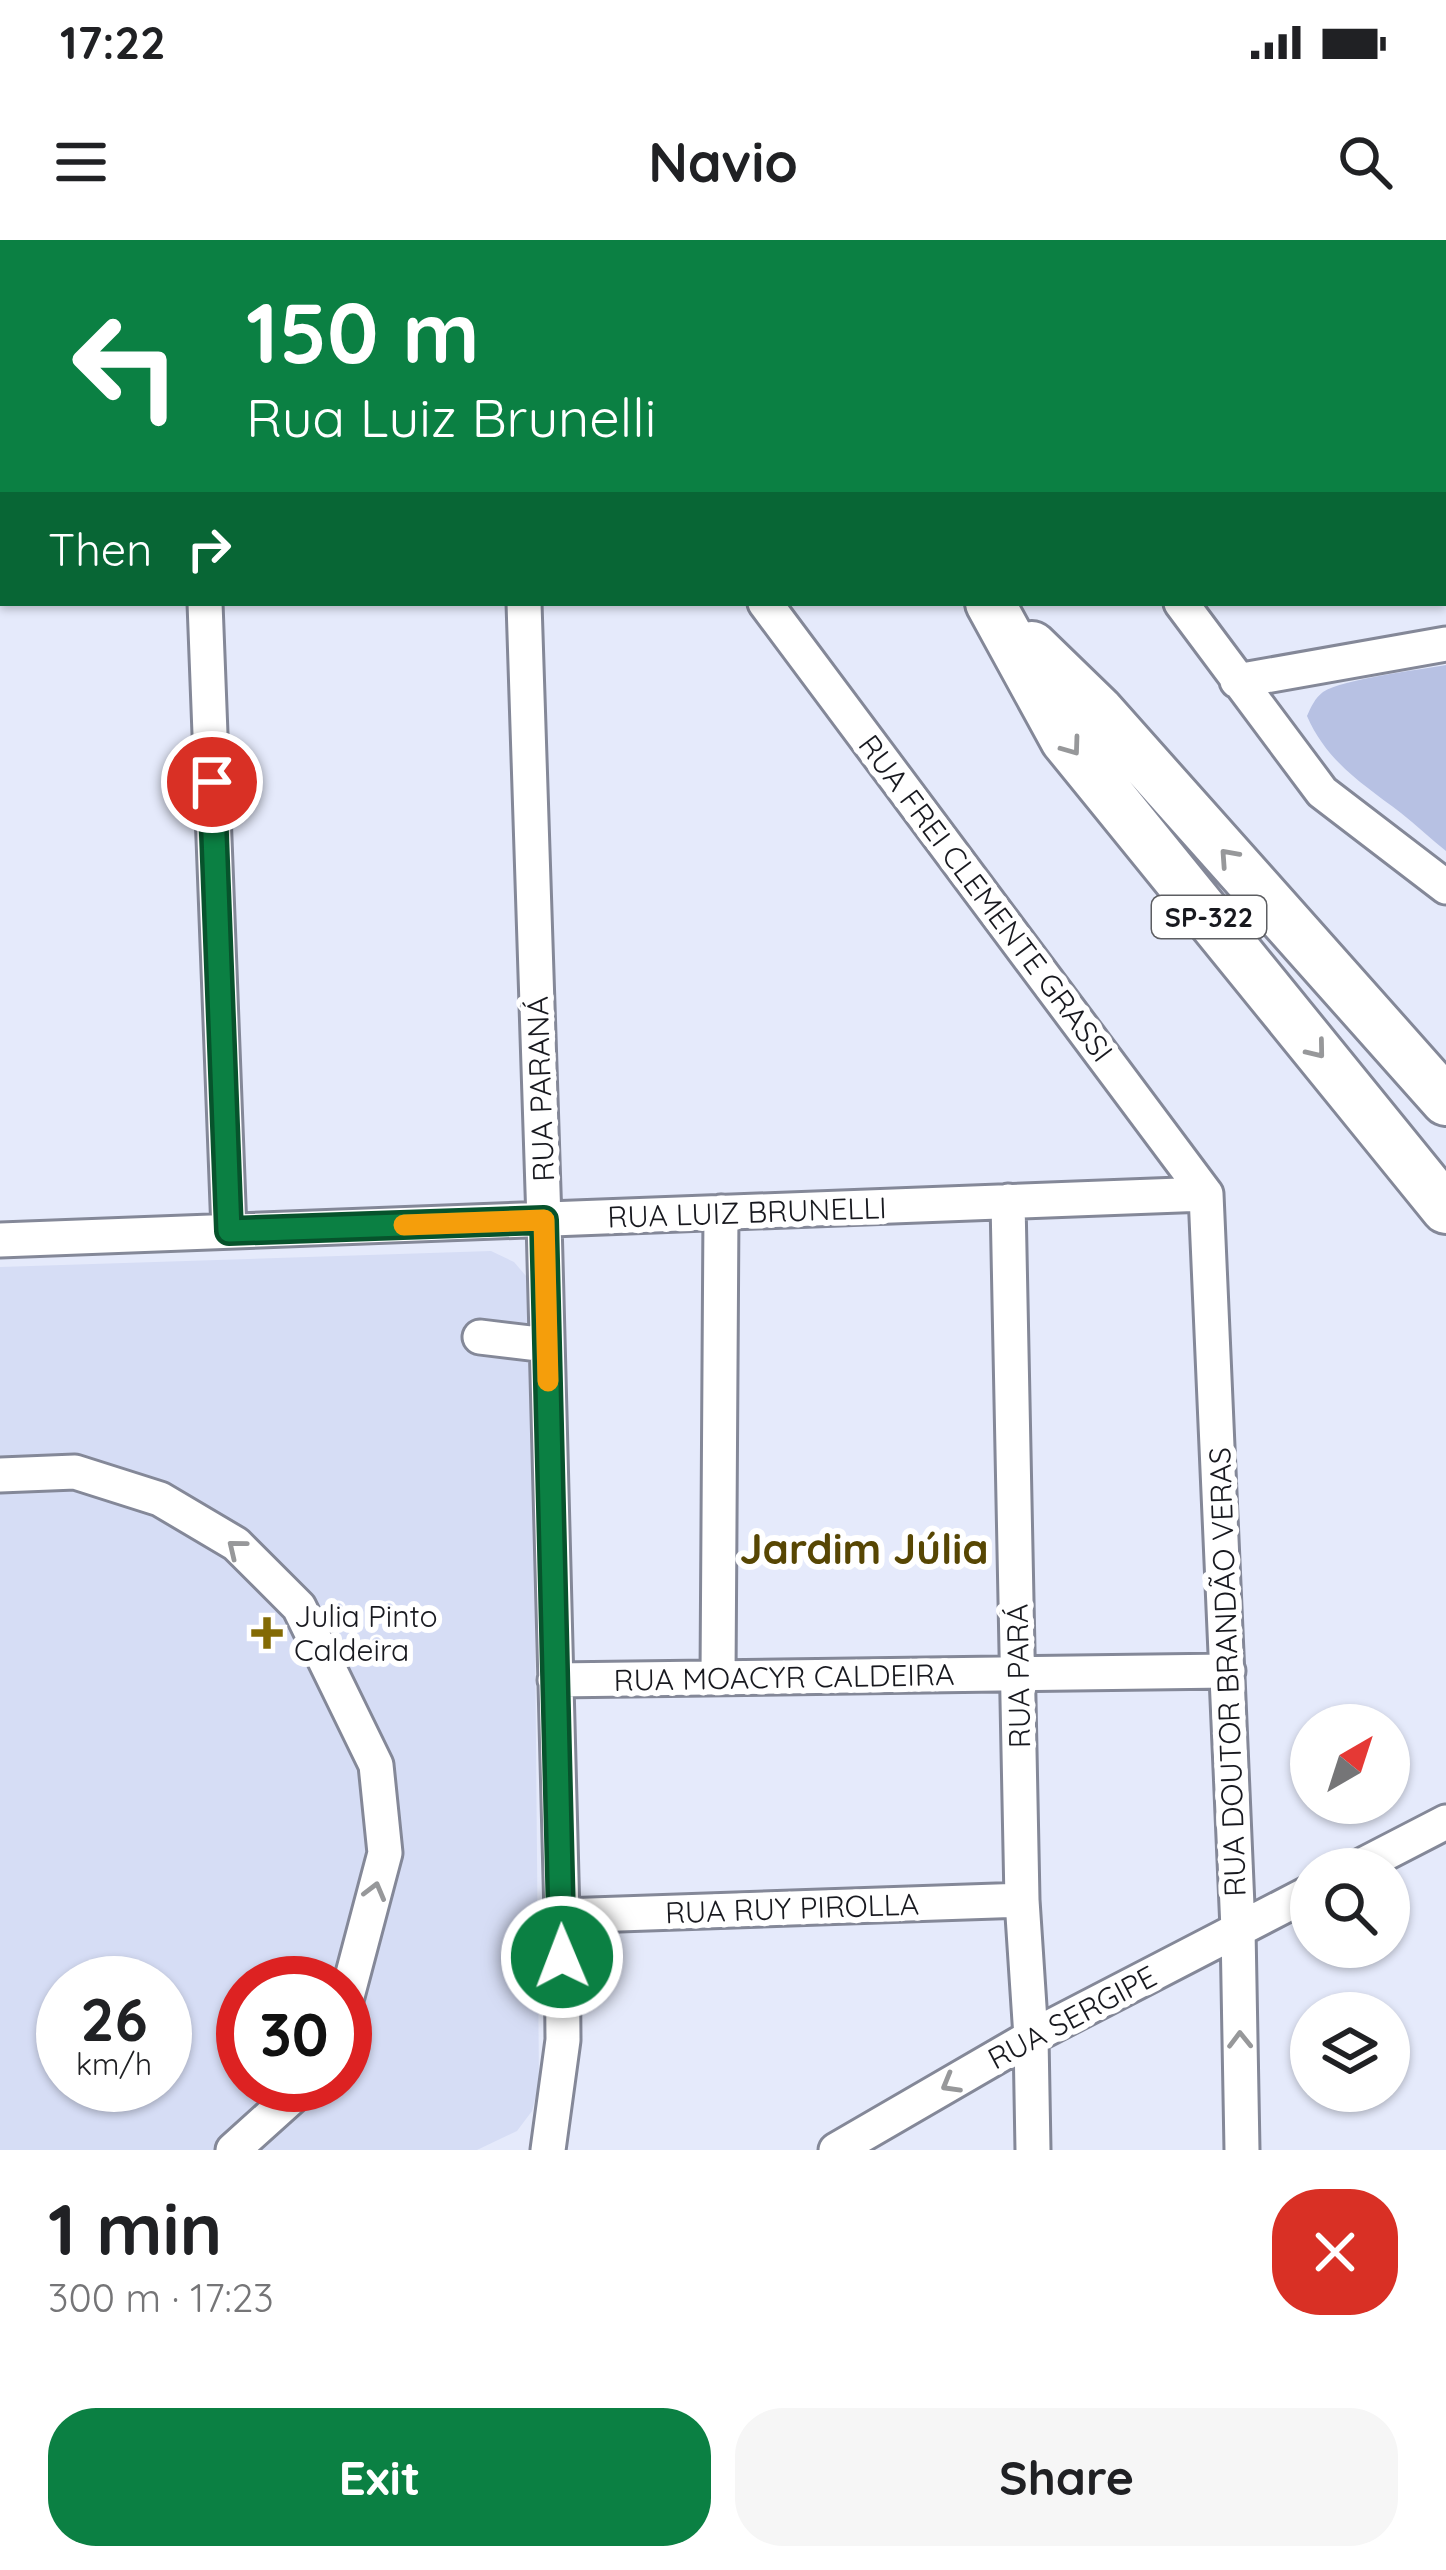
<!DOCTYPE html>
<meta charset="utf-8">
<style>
body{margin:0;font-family:Quicksand,sans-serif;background:#f6f6f6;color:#202124;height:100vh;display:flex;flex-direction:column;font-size:45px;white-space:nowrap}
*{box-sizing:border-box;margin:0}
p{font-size:39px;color:#757577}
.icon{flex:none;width:66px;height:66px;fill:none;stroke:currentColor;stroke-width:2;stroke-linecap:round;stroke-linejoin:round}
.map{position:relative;height:1910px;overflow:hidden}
.sheet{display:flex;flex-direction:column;background:#fff;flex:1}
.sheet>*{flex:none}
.banner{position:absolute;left:0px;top:0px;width:1446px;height:366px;box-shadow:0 3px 9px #0004;background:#0b8043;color:#fff;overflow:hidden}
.needle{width:78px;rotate:39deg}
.controls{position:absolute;left:1290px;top:1464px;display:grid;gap:24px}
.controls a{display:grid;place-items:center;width:120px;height:120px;border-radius:50%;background:#fff;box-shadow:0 3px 9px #0004;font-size:60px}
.speed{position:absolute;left:36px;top:1716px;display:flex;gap:24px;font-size:60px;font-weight:700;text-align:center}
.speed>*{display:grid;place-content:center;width:156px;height:156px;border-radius:50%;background:#fff;box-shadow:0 3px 9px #0004;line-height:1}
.speed small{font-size:30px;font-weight:400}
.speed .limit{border:18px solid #d22;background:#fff;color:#111}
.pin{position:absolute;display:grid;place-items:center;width:102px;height:102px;color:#fff;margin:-51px;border:6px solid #fff;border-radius:50%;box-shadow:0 3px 12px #0007}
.me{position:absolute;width:132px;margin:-66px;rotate:359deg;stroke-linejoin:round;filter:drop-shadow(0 0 9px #0008)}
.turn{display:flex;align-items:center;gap:42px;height:252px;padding:0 48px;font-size:54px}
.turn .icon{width:156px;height:156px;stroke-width:2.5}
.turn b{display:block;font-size:84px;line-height:102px}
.then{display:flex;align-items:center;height:114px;padding:0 48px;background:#0003;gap:24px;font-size:45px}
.round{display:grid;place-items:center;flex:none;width:126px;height:126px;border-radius:48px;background:#f6f6f6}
.head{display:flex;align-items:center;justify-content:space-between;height:204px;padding:0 48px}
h1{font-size:72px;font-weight:800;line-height:90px}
.primary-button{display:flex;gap:24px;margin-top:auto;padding:24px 48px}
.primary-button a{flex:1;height:138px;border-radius:48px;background:#0b8043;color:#fff;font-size:48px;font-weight:800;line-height:138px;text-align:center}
.primary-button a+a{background:#f6f6f6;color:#202124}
.status{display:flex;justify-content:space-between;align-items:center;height:84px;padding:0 60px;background:#fff;direction:ltr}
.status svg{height:33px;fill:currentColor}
header{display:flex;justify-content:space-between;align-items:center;height:156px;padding:0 48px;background:#fff;font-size:54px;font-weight:800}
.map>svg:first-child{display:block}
</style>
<div class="status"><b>17:22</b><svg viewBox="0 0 49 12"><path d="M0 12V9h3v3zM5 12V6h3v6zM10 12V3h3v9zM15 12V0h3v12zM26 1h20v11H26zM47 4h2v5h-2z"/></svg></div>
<header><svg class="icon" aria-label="menu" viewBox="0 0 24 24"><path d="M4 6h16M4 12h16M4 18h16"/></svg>Navio<svg class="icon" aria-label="search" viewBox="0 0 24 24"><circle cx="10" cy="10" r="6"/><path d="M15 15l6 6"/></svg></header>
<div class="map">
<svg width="1446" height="1910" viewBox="0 0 1446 1910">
<rect width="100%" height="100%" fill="#e5eafb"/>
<path fill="#d6ddf5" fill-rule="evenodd" d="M491,1011l23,11 18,21 7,800 -7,28 -15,20 -40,19h-477v-883zM63,1743h102v102h-102zM243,1743h102v102h-102z"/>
<path fill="#b7c1e3" d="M1446,425v186c-15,-12 -30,-26 -45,-38 -38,-29 -74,-51 -94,-97 4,-9 8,-18 16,-24 20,-13 96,-22 123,-27z"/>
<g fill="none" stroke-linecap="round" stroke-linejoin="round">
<g stroke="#848898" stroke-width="39">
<path id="minor" d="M191,0v3
M494,0l2,3
M906,0l2,3
M1169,3v-3
M0,125h3
M205,363l24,628
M524,363l20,618 18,695 1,124 -15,110
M765,363l441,591
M1181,363l141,189 124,95
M1237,441l209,-37
M1206,954l32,735 4,221
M1008,961l14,699 9,137 2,113
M0,1000l1206,-46
M480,1097l67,8
M0,1235l75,-3 85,27 76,45 63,63 77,158 9,88 -40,151
M718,1438l3,-466
M555,1440l673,-9
M1355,1629l91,-47
M562,1676l460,-16
M233,1910l60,-54 6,-11
M836,1910l195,-113 280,-145"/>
</g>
<g stroke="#848898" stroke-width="54">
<path id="highway" d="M718,0l2,3
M990,363l75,137 381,469
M1032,406l67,65 347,390"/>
</g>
<use href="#minor" stroke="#fff" stroke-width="33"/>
<use href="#highway" stroke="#fff" stroke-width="48"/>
</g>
<defs><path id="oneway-chevron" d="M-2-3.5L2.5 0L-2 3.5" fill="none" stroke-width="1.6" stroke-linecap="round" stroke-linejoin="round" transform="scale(3)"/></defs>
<g stroke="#97989a">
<use href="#oneway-chevron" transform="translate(1072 507) rotate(54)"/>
<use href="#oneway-chevron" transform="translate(1228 617) rotate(-132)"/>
<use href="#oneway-chevron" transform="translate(1317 810) rotate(51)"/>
<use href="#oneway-chevron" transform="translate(236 1308) rotate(-141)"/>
<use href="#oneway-chevron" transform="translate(375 1651) rotate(-75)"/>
<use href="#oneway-chevron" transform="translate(1240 1800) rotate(-91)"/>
<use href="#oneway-chevron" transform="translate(950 1844) rotate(150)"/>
</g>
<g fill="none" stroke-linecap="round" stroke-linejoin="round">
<g stroke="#07532c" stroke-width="30">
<path id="route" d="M212,542l17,449 315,-11 18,737"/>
</g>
<use href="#route" stroke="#0b8043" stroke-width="21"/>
<path stroke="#f59e0b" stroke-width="21" d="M404,985l140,-5 4,161"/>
</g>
<path fill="#836a04" stroke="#fff" stroke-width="4.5" d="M261 1375h12v12h12v12h-12v12h-12v-12h-12v-12h12z"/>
<g text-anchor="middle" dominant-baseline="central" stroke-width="12" stroke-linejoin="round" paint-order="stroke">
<rect fill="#fff" stroke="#5d5e62" stroke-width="3" x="1152" y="656" width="114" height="42" rx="9"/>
<g font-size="27" font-weight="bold" fill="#18191f">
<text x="1209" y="677">SP-322</text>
</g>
<g font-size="30" fill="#18191f" stroke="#fff">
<text transform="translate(986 658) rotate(53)">RUA FREI CLEMENTE GRASSI</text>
<text transform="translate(540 849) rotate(-92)">RUA PARANÁ</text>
<text transform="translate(747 972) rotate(-2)">RUA LUIZ BRUNELLI</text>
<text transform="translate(1227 1432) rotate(-92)">RUA DOUTOR BRANDÃO VERAS</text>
<text transform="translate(1018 1436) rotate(-91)">RUA PARÁ</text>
<text transform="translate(784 1437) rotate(-1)">RUA MOACYR CALDEIRA</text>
<text transform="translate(792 1668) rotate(-2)">RUA RUY PIROLLA</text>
<text transform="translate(1072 1777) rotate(-28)">RUA SERGIPE</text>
</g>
<g font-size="30" fill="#18191f" stroke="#fff" text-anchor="start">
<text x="294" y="1376">Julia Pinto<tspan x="294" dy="34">Caldeira</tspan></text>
</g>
<g font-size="42" font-weight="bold" fill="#574603" stroke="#fff">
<text x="864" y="1308">Jardim Júlia</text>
</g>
</g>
</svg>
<div class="controls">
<a><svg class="needle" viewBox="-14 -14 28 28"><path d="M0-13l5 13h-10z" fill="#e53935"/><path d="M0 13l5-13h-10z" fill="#757577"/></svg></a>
<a><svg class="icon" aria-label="search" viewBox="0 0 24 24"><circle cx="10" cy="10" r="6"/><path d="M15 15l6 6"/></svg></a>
<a><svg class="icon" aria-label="layers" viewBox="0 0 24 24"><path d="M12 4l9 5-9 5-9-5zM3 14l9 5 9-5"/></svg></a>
</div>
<div class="speed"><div>26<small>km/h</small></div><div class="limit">30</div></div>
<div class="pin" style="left:212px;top:542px;background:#d93025"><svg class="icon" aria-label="arrive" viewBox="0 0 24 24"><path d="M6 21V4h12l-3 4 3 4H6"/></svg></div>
<svg class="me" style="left:562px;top:1717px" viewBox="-20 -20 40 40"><circle r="17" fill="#0b8043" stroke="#fff" stroke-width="3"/><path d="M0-11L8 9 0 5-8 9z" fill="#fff"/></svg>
<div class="banner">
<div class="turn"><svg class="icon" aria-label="left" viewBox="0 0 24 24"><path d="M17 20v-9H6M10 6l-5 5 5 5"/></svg><div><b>150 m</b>Rua Luiz Brunelli</div></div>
<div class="then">Then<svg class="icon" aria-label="right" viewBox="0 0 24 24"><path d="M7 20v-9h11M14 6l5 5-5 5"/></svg></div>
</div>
</div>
<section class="sheet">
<div class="head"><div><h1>1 min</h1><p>300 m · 17:23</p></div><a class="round" style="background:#d93025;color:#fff"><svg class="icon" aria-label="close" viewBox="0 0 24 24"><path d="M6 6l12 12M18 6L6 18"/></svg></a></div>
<div class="primary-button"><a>Exit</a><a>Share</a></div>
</section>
